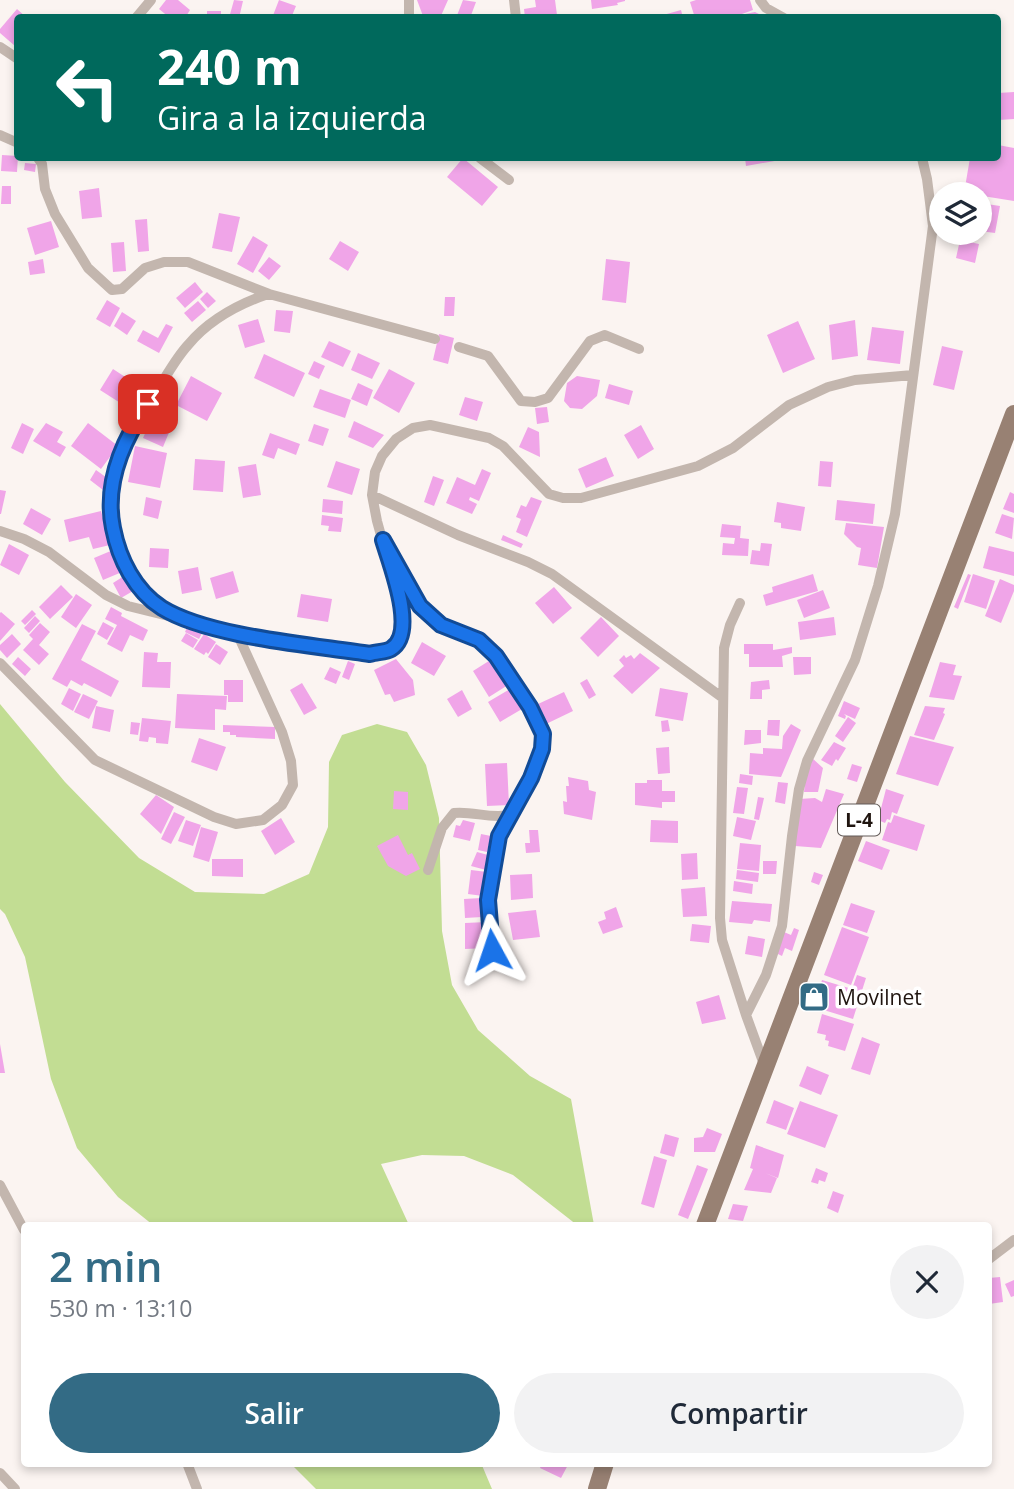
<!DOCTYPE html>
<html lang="es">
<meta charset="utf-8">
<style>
body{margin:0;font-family:"Open Sans",sans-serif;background:#f2f2f3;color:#1f2937;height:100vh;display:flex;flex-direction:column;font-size:26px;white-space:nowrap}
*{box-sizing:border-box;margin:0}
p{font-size:23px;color:#747a83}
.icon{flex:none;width:38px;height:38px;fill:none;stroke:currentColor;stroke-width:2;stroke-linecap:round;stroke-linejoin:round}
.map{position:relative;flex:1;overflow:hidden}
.side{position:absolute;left:21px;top:1222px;width:971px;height:245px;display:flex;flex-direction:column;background:#fff;border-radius:7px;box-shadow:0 4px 10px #0003}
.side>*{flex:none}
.top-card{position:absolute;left:14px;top:14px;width:987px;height:147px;border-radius:7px;box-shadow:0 4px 10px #0003;background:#00695c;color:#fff;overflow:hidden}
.tools{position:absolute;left:929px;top:182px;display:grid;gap:14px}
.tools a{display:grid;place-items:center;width:63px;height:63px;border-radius:50%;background:#fff;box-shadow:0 4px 10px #0003;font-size:35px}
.pin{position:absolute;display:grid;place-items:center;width:60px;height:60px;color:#fff;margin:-30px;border-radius:14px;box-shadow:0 4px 10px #0006}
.me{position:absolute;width:77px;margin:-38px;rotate:355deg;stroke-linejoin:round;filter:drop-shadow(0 0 5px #0008)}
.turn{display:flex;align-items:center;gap:24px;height:147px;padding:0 28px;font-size:32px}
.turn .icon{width:91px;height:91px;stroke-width:2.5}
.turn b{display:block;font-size:49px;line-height:60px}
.round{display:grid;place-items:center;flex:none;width:74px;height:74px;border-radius:37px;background:#f2f2f3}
.summary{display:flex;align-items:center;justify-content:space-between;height:119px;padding:0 28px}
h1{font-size:42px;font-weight:600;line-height:52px;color:#336b85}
.primary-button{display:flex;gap:14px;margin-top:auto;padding:14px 28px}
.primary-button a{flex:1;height:80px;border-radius:42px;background:#336b85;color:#fff;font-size:28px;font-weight:600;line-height:80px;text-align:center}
.primary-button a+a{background:#f2f2f3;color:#1f2937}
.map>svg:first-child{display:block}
</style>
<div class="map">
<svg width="1014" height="1489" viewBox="0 0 1014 1489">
<rect width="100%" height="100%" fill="#fbf4f1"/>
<path fill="#c2dd93" d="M0,704l65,78 74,76 56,34 69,2 45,-20 19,-47 1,-65 13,-27 35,-11 30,8 19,33 13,53 3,113 10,54 26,45 52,46 41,23 23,126h-17l-64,-50 -49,-19 -42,-1 -41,9 28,61h-256l-35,-28 -41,-49 -26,-69 -26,-122 -20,-43 -5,-5z
M290,1463h191l11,26h-176z"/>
<path fill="#f0a5e8" d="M166,0h12l12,10 -5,8h-15l-11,-9z
M234,0l9,1 -4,17h-10z
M279,0l17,6 -5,12h-19z
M417,0h31l-8,18 -17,-2z
M463,0l13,2 -6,16h-14z
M535,0h20l2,15 -12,3h-20l-1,-9 12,-2z
M591,0h34v1l-8,2 1,2 -26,4z
M696,0h54l3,10 -22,8h-36l-5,-16z
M17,9l10,9h-9v25l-3,3 -15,-13v-4z
M681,10l2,8h-27v-1z
M207,11h14v7h-14z
M755,12l12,6h-21l-1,-4z
M1014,92v27l-15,1 -1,-27z
M998,145l16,3v53l-50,-8 6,-35h28z
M2,155l16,1 -1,16 -16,-1z
M463,158l35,29 -16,19 -35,-29z
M745,158h41v1l-40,7z
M25,163l11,1 -1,8 -11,-2z
M2,186h9v18h-10z
M99,188l3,29 -20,2 -3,-28z
M980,203l20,3 -5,27 -15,-2z
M219,213l21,4 -8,35 -20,-4z
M147,219l2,32 -11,1 -3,-32z
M51,221l8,26 -24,8 -8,-27z
M253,236l15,9 -15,28 -16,-9z
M960,240l19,4 -4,19 -19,-5z
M340,241l19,11 -11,19 -19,-12z
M124,242l2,29 -13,1 -2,-29z
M269,257l12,9 -12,14 -11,-9z
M43,259l2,14 -15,2 -2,-13z
M606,259l24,3 -4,41 -24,-3z
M195,282l8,10 -18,16 -9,-10z
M207,292l9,9 -8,7 -8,-9z
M445,297h10l-1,19h-10z
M107,300l13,8 -10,19 -14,-8z
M198,301l8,9 -14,12 -8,-9z
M276,310l17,1 -3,22 -16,-2z
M122,312l14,9 -9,14 -13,-9z
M258,319l7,23 -20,6 -7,-23z
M855,320l3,36 -26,4 -3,-35z
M798,321l17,38 -32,14 -16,-38z
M166,324l7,3 -14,26 -22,-12 6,-11 15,8z
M872,327l32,4 -4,33 -33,-4z
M439,334l15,4 -6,26 -15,-4z
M329,341l22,10 -8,16 -22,-10z
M942,346l21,5 -9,39 -21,-5z
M358,353l22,10 -8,16 -21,-9z
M264,354l41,19 -11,24 -40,-19z
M314,361l11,5 -6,13 -11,-5z
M113,369l26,17 -14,20 -25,-16z
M389,369l26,14 -16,30 -26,-15z
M191,376l31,17 -15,28 -31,-16z
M577,376l23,4 -3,16 -15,13 -12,-1 -6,-7 3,-18z
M358,383l15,7 -6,16 -16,-7z
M609,384l24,7 -4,14 -24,-7z
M320,389l31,11 -6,18 -32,-11z
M465,397l18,5 -6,19 -18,-6z
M547,407l2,15 -12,2 -2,-16z
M156,409l19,9 -12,29 -20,-9z
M354,421l30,14 -11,13 -25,-11z
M22,423l12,6 -11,25 -12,-6z
M46,423l17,9 -6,10 9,5 -6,10 -27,-16z
M88,423l30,23 -17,23 -30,-23z
M314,424l15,5 -6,17 -15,-5z
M641,425l13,24 -16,10 -14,-24z
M528,427l11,5 1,25 -21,-10z
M270,433l30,11 -4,11 -18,-7 -4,11 -12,-4z
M135,446l32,7 -7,35 -32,-6z
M606,457l8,19 -28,12 -8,-19z
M195,459l30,2 -2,31 -30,-2z
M336,461l24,8 -8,26 -25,-8z
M820,461l13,1 -2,25 -13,-1z
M256,464l5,31 -18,3 -5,-31z
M482,469l9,4 -12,28 -9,-4 -1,3 8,4 -5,10 -26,-11 11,-26 18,8z
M96,470l14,10 -7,10 -13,-10z
M433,476l11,4 -10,26 -10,-4z
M0,490l6,1 -5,23h-1z
M1010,492l4,2v19l-11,-4z
M146,497l16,4 -4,18 -15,-4z
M531,497l11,4 -15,36 -11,-5 5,-13 -5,-2 5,-12 5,2z
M323,499l20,2 -1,13 -20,-2z
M837,500l38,4 -2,20 -38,-4z
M777,502l28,5 -4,24 -20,-3v-5l-7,-1z
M31,508l20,11 -9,16 -19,-11z
M101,511l9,34 -17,4 -4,-12 -20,5 -5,-22z
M1002,514l12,4 -2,21 -17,-6z
M322,515l21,3 -2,14 -13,-1 1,-5 -8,-1z
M846,523l38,4 -7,41 -19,-3 3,-17 -4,-1 -13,-13z
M722,524l19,2 -1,12 9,1 -1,17 -26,-1 1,-12 11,1 1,-6 -15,-1z
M503,535l20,9 -2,4 -20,-8z
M761,543l11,1 -3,22 -19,-2 2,-14 8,1z
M9,544l20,11 -10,20 -19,-10z
M989,546l25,6v24l-31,-8z
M150,548l19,1 -1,19 -19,-1z
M113,550l9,22 -19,8 -9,-22z
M198,567l4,23 -20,4 -4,-23z
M233,571l6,21 -23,7 -6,-21z
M813,574l5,17 -52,15 -3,-11 10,-3 -1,-5z
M968,574l3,1 -13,34 -4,-2z
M973,574l22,7 -9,28 -22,-7z
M124,576l9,15 -12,7 -8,-15z
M1000,579l14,6v6l-13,32 -16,-7z
M61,585l12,12 -23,22 -11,-12z
M554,587l18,21 -19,16 -18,-21z
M823,590l7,18 -26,10 -7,-18z
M76,594l16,11 -16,23 -15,-11z
M301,594l31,5 -4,23 -31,-5z
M111,607l11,6 -1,3 27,14 -5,11 -13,-6 -8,17 -15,-8 10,-19 -12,-6z
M32,610l4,4 -11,11 -4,-4z
M1,612l14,12 -15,17v-28z
M35,616l5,5 -11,12 -5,-5z
M601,617l18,19 -21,21 -18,-19z
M834,617l2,18 -36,5 -2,-18z
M103,622l11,6 -7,12 -10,-6z
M40,623l10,9 -11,13 10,9 -10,11 -16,-15 10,-11 -4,-4z
M82,624l14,7 -15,29 38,21 -8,16 -27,-14 -2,3 -11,-6 -4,7 -15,-8z
M188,625l14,8 -3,6 -14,-7z
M186,633l12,7 -5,8 -12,-7z
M12,634l9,10 -14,14 -7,-8v-5z
M204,634l12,8 -8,12 -2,-2 -2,3 -10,-6z
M422,642l24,14 -12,20 -23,-13z
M216,644l12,8 -8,13 -12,-8z
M744,644h29v6l19,-3v6l-10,3 1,11h-34v-13h-5z
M144,652l14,1 -1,9h14l-1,26 -28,-1z
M640,653l20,15 -28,26 -19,-18 11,-10 -5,-6 5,-5 2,3 5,-3 3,4z
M18,657l13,12 -6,7 -13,-12z
M793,657h18v17l-17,1z
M396,659l17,21 2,15 -21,7 -4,-8 -5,1 -11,-25z
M492,659l16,26 -19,12 -16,-26z
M348,661l7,3 -6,16 -7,-3z
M940,662l16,3 -3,10 9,1 -8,24 -25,-3z
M330,667l11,5 -5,12 -12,-5z
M587,679l9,16 -7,4 -9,-16z
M224,680h19v22h-15v-7h-4z
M769,680l1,9 -8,1v9h-12l1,-17z
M302,683l15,25 -13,7 -14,-25z
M69,688l12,6 -8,17 -12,-7z
M660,688l28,5 -5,28 -28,-5z
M510,689l12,20 -22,13 -12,-20z
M462,690l10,19 -14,8 -11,-18z
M564,692l9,19 -27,13 -8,-20z
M83,694l15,7 -9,18 -15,-7z
M177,694l50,2 -1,14 -11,-1v21l-40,-2z
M844,701l16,7 -5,11 -11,-5 2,2 -1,3 -7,-3z
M96,706l18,4 -4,22 -18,-4z
M925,706l20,2 -2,5 2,1 -11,26 -20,-5z
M848,717l8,6 -13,19 -8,-6z
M142,718l29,3 -3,23 -12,-1v-5l-7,-1 -1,5 -9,-1z
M668,720l2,11 -8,1 -1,-11z
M768,720h12l-1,16 -12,-1z
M131,722l9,1 -2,12 -8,-1z
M791,724l10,6 -20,47 -32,-3 1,-21 13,1v-6l19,1 1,-13z
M223,725l52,2v12l-39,-2v-2h-6v-3h-7z
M745,730h16v13l-17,2z
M910,736l44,11 -16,39 -42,-12z
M199,738l27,9 -9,24 -26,-9z
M834,742l12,6 -8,13 -2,-2 -4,7 -11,-6z
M669,747l1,26 -12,1 -2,-26z
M812,758l11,10 -5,24h-14l2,-20z
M507,763l2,42 -22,1 -2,-42z
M852,764l10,3 -5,15 -10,-3z
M740,774l13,2 -1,9 -13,-2z
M568,777l20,4 1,9 7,2 -4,28 -28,-6 -1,-13 4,1 -1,-16h3z
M647,780h15v11h13v11h-13v6l-27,-3v-22h12z
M778,782l10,1 -3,21 -10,-2z
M737,787l11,1 -4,26 -11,-1z
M826,789l18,5 -23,54 -26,-2 4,-47 16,-1 7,4z
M886,789l18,6 -7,19 -5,-2 -2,8 -3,-1 -2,4 -7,-3z
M394,791l14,1v18l-15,-1z
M156,795l18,12 -13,27 -21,-20z
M758,797l6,1 -5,22 -5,-1z
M174,812l11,5 -14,27 -10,-5z
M894,815l31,10 -8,26 -35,-11 6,-18 3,1z
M737,817l19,4 -5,19 -18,-4z
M281,818l14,24 -20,13 -14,-24z
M186,820l15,5 -8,21 -15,-5z
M463,820l12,3 -5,18 -17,-4 3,-12 4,1z
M651,820l27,1v22l-28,-1z
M201,827l17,5 -9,30 -16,-5z
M529,830h9l2,22 -14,1 -1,-10h5z
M481,834l10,2 -4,16 -9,-2z
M398,835l10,20 4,-2 8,16 -14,7 -18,-10 -11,-20z
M866,841l24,9 -8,20 -24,-9z
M740,843l21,2 -2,26 -22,-2z
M477,852l11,3 -2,15 -15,-4z
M697,853l1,26 -16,1 -1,-26z
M212,859h31v18l-31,-1z
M763,861h14l-1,13h-13z
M471,870l16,2 -4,24 -15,-2z
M737,870l22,3 -1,9 -22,-3z
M814,872l9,3 -4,10 -8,-3z
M532,874l1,24 -22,2 -1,-25z
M734,881l19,3 -1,10 -19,-3z
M705,887l2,29 -24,1 -2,-28z
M481,898l1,19 -17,1 -1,-19z
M732,901l40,3 -2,18 -16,-2 -2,4 -23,-2z
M851,903l24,8 -8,22 -24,-8z
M616,907l7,20 -20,7 -5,-12 8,-3 -2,-7z
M536,910l4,27 -27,3 -5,-27z
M487,922v26l-22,1v-26z
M692,924l19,2 -2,17 -19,-2z
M842,927l27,10 -18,48 -27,-10z
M794,928l5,2 -7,21 -7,-3 -3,8 -6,-3 8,-21 7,3z
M748,936l17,3 -3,18 -17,-3z
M857,975l9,3 -13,41 -39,-12 8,-27 30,9z
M719,995l7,24 -24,5 -6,-22z
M822,1014l32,10 -9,27 -17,-5 1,-5 -4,-1 1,-5 -9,-2z
M862,1037l18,7 -10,31 -19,-6z
M0,1044l5,29h-5z
M807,1066l22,9 -8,20 -22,-9z
M774,1100l20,8 -8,22 -20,-7z
M800,1101l38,14 -13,33 -38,-14z
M707,1128l15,6 -7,18h-21v-14l9,-1z
M665,1134l14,4 -5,19 -14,-4z
M756,1145l28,10 -6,23 -13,-5 12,5 -6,15 -27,-3 9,-21 -3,-1z
M654,1156l13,4 -13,48 -13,-4z
M697,1165l11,4 -20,50 -10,-4z
M816,1168l12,5 -3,9 -6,-2 -1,4 -7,-2z
M833,1191l11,4 -6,18 -11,-5z
M733,1204l15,2 -5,15 -15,-2z
M1000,1277l3,25 -14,2v-26z
M1014,1280v16l-3,1 -6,-13z
M542,1463h27l-8,15 -21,-10z"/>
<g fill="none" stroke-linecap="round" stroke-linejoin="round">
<path stroke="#c3b6ae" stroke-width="10" d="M409,0v18
M514,0l2,18
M760,0l6,8 18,10
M136,18l15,-18
M0,47l18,12
M0,135l18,8
M38,158l4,6 3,25 10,25 33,54 24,22 10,-1 23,-21 19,-6h24l81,32 166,45
M480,158l29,22
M459,347l29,9 33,45 14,1 13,-4 42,-57 15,-6 34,14
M372,495l86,40 70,27 24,12 171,124
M0,531l24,8 25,13 57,43 22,11 109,27 133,21 21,-5 10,-9 4,-18 -28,-101 -5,-26 3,-23 7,-16 14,-17 17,-11 17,-3 59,13 14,8 46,48 14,4h18l117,-32 35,-18 56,-43 39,-18 27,-7 58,-5
M392,555l28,51 21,19 38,15 17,16 34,51 13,28 -1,14 -11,29 -32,58 -11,64 4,50
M740,603l-10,22 -6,23 -4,270 2,22 24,75
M172,612c-20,-8 -35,-25 -45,-44 -35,-66 -7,-122 31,-179 9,-14 18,-31 30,-44 20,-24 51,-41 80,-51
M0,663l95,97 119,57 22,7 27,-4 19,-15 11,-20 -2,-24 -9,-29 -45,-99
M428,870l14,-42 12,-15c19,-2 36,6 55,2
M765,1067l-19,-52 20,-40 16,-49 10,-90 7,-47 8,-28 48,-101 23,-74 17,-72 38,-288 -6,-47 -5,-21
M0,1185l24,45
M989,1259l25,-19
M187,1463l10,26
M0,1473l15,16"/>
<path stroke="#988173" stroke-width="18" d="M705,1225l309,-811
M597,1489l8,-26"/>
</g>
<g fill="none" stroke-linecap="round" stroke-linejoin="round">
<g stroke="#114b97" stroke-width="18">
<path id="route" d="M148,404c-25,36 -44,80 -35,124 6,31 22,63 49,80 47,29 151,37 208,46 6,-2 16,-2 21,-5 27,-16 -1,-85 -8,-109l37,66 21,19 38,15 17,16 34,51 13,27 -1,15 -11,29 -32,58 -11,64 4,50"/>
</g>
<use href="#route" stroke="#1a73e8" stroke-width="12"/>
</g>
<defs>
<g id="shop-square" transform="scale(1.575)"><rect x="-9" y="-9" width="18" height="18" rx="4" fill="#336b85" stroke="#fff"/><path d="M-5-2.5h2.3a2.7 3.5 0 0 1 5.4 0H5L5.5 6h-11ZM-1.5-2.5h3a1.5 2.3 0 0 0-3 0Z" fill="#fff"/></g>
</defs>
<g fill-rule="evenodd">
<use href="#shop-square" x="814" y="997"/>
</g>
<g text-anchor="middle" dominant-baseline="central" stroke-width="7" stroke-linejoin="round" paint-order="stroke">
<rect fill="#fff" stroke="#635b58" stroke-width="2" x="838" y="804.5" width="42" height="31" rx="5"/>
<g font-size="19" font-weight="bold" fill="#201510">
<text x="859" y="820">L-4</text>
</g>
<g font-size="21" fill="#201510" stroke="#fff" text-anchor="start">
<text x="837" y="997">Movilnet</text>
</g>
</g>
</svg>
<div class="tools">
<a><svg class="icon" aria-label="layers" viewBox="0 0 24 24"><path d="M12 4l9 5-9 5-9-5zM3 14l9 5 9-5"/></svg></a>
</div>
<div class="pin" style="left:148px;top:404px;background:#d93025"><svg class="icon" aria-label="arrive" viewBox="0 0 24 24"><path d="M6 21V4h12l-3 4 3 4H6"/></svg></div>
<svg class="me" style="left:492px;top:950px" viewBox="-20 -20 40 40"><path d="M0-17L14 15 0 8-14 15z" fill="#1a73e8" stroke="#fff" stroke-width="4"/></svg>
<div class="top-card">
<div class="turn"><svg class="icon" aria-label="left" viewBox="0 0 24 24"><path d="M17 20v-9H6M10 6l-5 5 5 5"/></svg><div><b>240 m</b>Gira a la izquierda</div></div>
</div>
<section class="side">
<div class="summary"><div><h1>2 min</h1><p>530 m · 13:10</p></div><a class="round"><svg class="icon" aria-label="close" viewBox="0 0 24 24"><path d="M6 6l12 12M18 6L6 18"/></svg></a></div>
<div class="primary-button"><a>Salir</a><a>Compartir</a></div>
</section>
</div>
